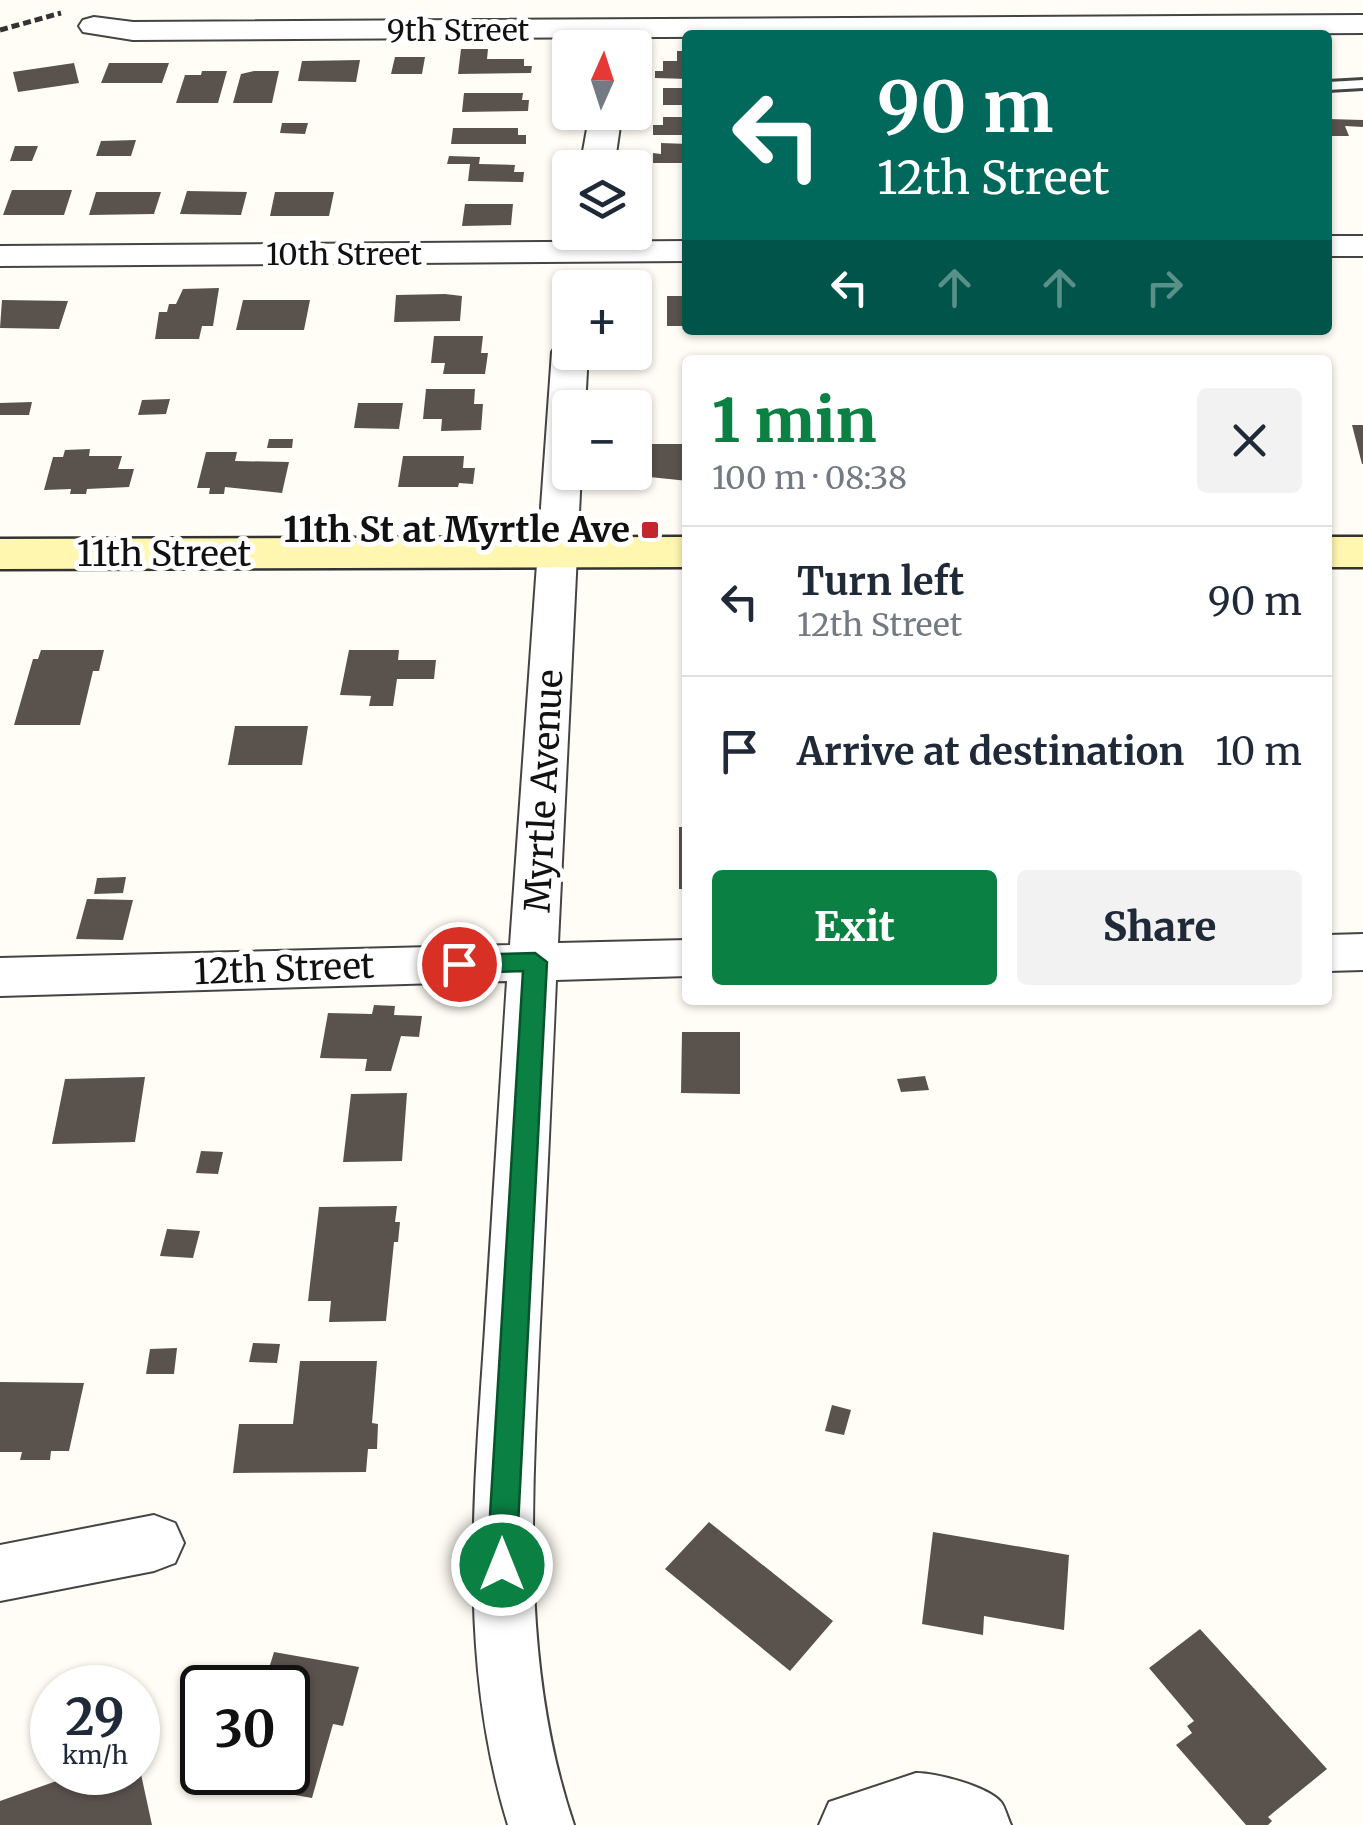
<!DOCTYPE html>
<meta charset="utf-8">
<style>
body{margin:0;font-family:Merriweather,serif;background:#f2f2f3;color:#1f2937;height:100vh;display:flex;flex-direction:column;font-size:38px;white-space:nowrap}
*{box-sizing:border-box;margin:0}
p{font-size:32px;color:#747a83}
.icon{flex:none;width:55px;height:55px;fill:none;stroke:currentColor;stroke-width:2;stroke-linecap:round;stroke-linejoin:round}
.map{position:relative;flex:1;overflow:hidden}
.panel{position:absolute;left:682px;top:355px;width:650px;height:650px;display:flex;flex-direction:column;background:#fff;border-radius:10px;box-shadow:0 2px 8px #0004}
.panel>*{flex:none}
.guide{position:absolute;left:682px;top:30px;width:650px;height:305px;border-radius:10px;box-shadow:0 2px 8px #0004;background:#00695c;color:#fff;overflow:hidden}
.needle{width:65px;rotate:3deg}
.buttons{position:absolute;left:552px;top:30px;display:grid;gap:20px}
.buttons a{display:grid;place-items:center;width:100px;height:100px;border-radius:10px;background:#fff;box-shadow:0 2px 8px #0004;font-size:50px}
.speed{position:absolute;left:30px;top:1665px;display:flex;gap:20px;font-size:50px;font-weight:700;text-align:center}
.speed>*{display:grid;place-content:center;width:130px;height:130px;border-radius:50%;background:#fff;box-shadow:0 2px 8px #0004;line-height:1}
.speed small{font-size:25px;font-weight:400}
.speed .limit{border:5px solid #111;border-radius:15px;background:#fff;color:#111}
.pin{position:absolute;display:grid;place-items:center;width:85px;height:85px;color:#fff;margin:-42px;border:5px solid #fff;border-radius:50%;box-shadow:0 2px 10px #0007}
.me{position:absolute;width:110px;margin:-55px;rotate:0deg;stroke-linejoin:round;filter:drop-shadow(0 0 8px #0008)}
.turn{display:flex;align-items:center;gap:35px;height:210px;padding:0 30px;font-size:45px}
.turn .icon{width:130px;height:130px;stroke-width:2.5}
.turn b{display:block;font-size:70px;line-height:85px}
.lanes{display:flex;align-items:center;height:95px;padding:0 30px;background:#0003;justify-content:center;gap:50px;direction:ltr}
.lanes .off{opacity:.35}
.round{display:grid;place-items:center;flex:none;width:105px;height:105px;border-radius:10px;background:#f2f2f3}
.summary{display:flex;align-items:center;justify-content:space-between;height:170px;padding:0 30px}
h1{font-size:60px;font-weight:800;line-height:75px;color:#0b8043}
.action{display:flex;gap:20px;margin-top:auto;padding:20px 30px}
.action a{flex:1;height:115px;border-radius:10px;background:#0b8043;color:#fff;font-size:40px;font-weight:800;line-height:115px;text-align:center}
.action a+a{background:#f2f2f3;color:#1f2937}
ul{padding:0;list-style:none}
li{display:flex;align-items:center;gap:30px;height:150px;padding:0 30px;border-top:2px solid #e0e1e3}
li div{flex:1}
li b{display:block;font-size:38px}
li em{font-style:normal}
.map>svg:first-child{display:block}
</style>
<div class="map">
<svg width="1363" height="1825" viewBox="0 0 1363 1825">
<rect width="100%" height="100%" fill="#fffdf5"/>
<path fill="#5a524d" d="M461,49h27l-1,10h37v7h8l-1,7 -73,1z
M677,51h11v28l-33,-1v-7h8v-10h14z
M395,57h30l-3,17h-31z
M360,60l-4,22 -58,-1 4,-20z
M74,63l5,20 -61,9 -5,-20z
M109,63h60l-7,20h-61z
M202,71h25l-9,32h-42l9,-28h16z
M254,71h25l-7,32h-39l8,-29z
M663,88h25v17h-25z
M464,93h59l-1,7h7l-1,11 -66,1z
M663,117h25v18h-35v-10h10z
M1328,119l35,1v7l-18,-1 4,10h-21z
M282,123h26l-3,11 -25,-1z
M453,128h65v7h8v9h-75z
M136,140l-5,16h-35l5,-15z
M661,143l27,1v19h-35v-10l8,1z
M15,146h23l-6,15h-22z
M449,156l31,1 -1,7 36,1 -1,7h10l-1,10 -55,-1 2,-17h-23z
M12,190h60l-8,25h-61z
M187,191l60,1 -6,23 -61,-1z
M96,192h65l-7,22 -65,1z
M275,192h59l-5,24h-59z
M465,204h48l-2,21 -49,1z
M219,288l-6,38h-11l-3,13h-44l4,-27h8l2,-8h7l7,-15z
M445,294l17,2 -2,25 -66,1 2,-27z
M667,296h21v30h-21z
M2,300l66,1 -9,28 -59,-1z
M243,300h67l-6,30h-68z
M434,336h49l-2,17h7l-3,21h-42l2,-11h-14z
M426,389h49l-1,15h9l-2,26 -40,1 1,-12h-19z
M170,399l-4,15 -28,1 4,-15z
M32,402l-3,13h-29v-12z
M358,403h45l-4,26 -45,-1z
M683,417h5v64l-48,-5 1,-32h42z
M1352,425h11v39h-1z
M269,439h24l-1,9h-25z
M90,449l-1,7h33l-4,13h16l-5,18 -42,2 -1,5h-16l1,-5 -27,1 9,-33h10l2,-7z
M206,452h31l-2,9 54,1 -7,31 -57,-6 -1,7h-15l1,-6h-13z
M403,456h61l-1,12h12l-2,16 -14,-1 -1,4h-60z
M41,650h63l-5,21h-6l-13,54h-66l19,-66h5z
M349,650h50l-1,10h38l-2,19h-37l-4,27h-24l2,-10 -31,-1z
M235,726h73l-6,39h-74z
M679,827h9v62h-9z
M126,877l-3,16 -29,1 3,-16z
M87,899l46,1 -10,40 -47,-1z
M374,1005l21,1 -1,9 28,1 -3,21 -18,-1 -10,35h-26l2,-12 -47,-1 8,-45 44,1z
M682,1032h58v62l-59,-1z
M925,1076l4,14 -28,2 -4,-13z
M145,1077l-10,65 -83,2 13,-65z
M407,1093l-5,68 -59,1 8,-68z
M201,1151l22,1 -5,22 -22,-1z
M397,1206l-2,16h5l-2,20h-4l-8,79 -57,1 2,-21h-23l11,-94z
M167,1229l33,2 -7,27 -33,-2z
M253,1343l27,1 -3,19 -28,-1z
M177,1348l-3,26h-28l4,-25z
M300,1361h77l-5,62 6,1 -1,25h-9l-2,23 -133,1 6,-49h54z
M0,1382l84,1 -15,68h-18l-1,9h-30l2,-8h-22z
M832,1405l19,5 -7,25 -19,-4z
M709,1522l124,99 -43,50 -125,-102z
M933,1532l136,23 -5,75 -80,-14 -1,19 -61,-11z
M1200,1629l127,140 -59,48 4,4 -4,4h-22l-70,-80 16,-12 -5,-7 7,-5 -45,-53z
M274,1652l85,15 -16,59 -10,-2 -21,74 -79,-14 4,-12h51v-84h-25z
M139,1765l13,60h-152v-24l82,-29h56z"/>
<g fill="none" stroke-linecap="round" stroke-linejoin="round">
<g stroke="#444" stroke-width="6">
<path id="service" d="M1363,80v8l-35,2v-8z"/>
</g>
<g stroke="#444" stroke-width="4">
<path id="minor" d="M1363,15v18l-1230,7 -50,-8 -4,-6 4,-6 11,-3 39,5z
M590,112h32l-8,56h-34z
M1328,236h35v20h-35z
M688,241v20l-688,5v-20z
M570,341v11h18l-3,56h-15v64h11l-23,471 130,-3v36l-132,4c-5,121 -11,243 -17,364 -7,163 -18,324 35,481h-66c-49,-158 -35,-319 -24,-481 8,-121 15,-242 23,-363l-507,15v-38l510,-13 42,-593 5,-8z
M1363,934v36l-35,1v-36z
M154,1515l21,8 9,20 -9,20 -21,8 -154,30v-56z
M916,1773c20,0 71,13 85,29 4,5 7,17 10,23h-192l10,-23z"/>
</g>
<g stroke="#333" stroke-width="5">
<path id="secondary" d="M688,537v30l-688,2v-30z
M1328,537h35v30h-35z"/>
</g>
<path stroke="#333" stroke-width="5" stroke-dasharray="8 4" stroke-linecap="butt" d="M0,30l61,-17"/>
<use href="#service" fill="#fff" fill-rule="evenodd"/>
<use href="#minor" fill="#fff" fill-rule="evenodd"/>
<use href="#secondary" fill="#fff6b0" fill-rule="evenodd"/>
</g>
<path fill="#0b8043" stroke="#07532c" stroke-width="2.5" d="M535,953l12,9 -31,603 -4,9 -10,4 -11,-4 -4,-9 36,-594 -64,2 -12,-9 12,-9z"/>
<rect fill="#c4262e" stroke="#fff" stroke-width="4" x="640" y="520" width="20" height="20" rx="5"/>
<g text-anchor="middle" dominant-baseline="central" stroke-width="10" stroke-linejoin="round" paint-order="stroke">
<g font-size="30" fill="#111" stroke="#fff">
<text x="458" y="30">9th Street</text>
<text x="344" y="254">10th Street</text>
</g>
<g font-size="35" font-weight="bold" fill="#111" stroke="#fff" text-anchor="end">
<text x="630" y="530">11th St at Myrtle Ave</text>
</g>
<g font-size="35" fill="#111" stroke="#fff">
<text x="164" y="554">11th Street</text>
<text transform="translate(544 791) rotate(-87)">Myrtle Avenue</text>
<text transform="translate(284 969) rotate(-2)">12th Street</text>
</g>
</g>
</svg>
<div class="buttons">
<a><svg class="needle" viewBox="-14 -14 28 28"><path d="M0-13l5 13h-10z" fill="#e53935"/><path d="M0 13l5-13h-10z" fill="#747a83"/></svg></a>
<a><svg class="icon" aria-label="layers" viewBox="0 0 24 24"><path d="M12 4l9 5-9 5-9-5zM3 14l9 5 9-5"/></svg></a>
<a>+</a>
<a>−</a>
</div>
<div class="speed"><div>29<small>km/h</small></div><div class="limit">30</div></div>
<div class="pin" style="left:459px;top:964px;background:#d93025"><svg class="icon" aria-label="arrive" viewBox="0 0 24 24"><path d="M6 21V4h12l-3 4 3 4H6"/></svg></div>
<svg class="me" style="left:502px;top:1565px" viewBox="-20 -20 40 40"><circle r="17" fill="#0b8043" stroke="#fff" stroke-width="3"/><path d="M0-11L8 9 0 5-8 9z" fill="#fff"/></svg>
<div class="guide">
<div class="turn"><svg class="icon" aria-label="left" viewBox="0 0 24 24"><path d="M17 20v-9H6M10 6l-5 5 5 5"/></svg><div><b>90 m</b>12th Street</div></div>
<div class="lanes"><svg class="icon" aria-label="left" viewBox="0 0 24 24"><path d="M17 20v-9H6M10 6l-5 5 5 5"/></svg><svg class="icon off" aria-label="ahead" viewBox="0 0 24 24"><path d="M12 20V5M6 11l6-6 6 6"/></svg><svg class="icon off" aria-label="ahead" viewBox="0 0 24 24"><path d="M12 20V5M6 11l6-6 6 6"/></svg><svg class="icon off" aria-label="right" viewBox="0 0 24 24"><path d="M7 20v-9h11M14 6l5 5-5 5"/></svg></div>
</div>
<section class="panel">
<div class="summary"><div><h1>1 min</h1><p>100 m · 08:38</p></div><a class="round"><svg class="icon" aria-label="close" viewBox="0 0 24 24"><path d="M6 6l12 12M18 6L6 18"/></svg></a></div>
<ul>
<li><svg class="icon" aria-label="left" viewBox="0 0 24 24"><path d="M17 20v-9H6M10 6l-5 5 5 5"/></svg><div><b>Turn left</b><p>12th Street</p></div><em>90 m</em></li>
<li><svg class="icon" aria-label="arrive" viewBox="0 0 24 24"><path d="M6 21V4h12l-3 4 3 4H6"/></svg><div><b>Arrive at destination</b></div><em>10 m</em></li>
</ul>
<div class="action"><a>Exit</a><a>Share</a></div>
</section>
</div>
